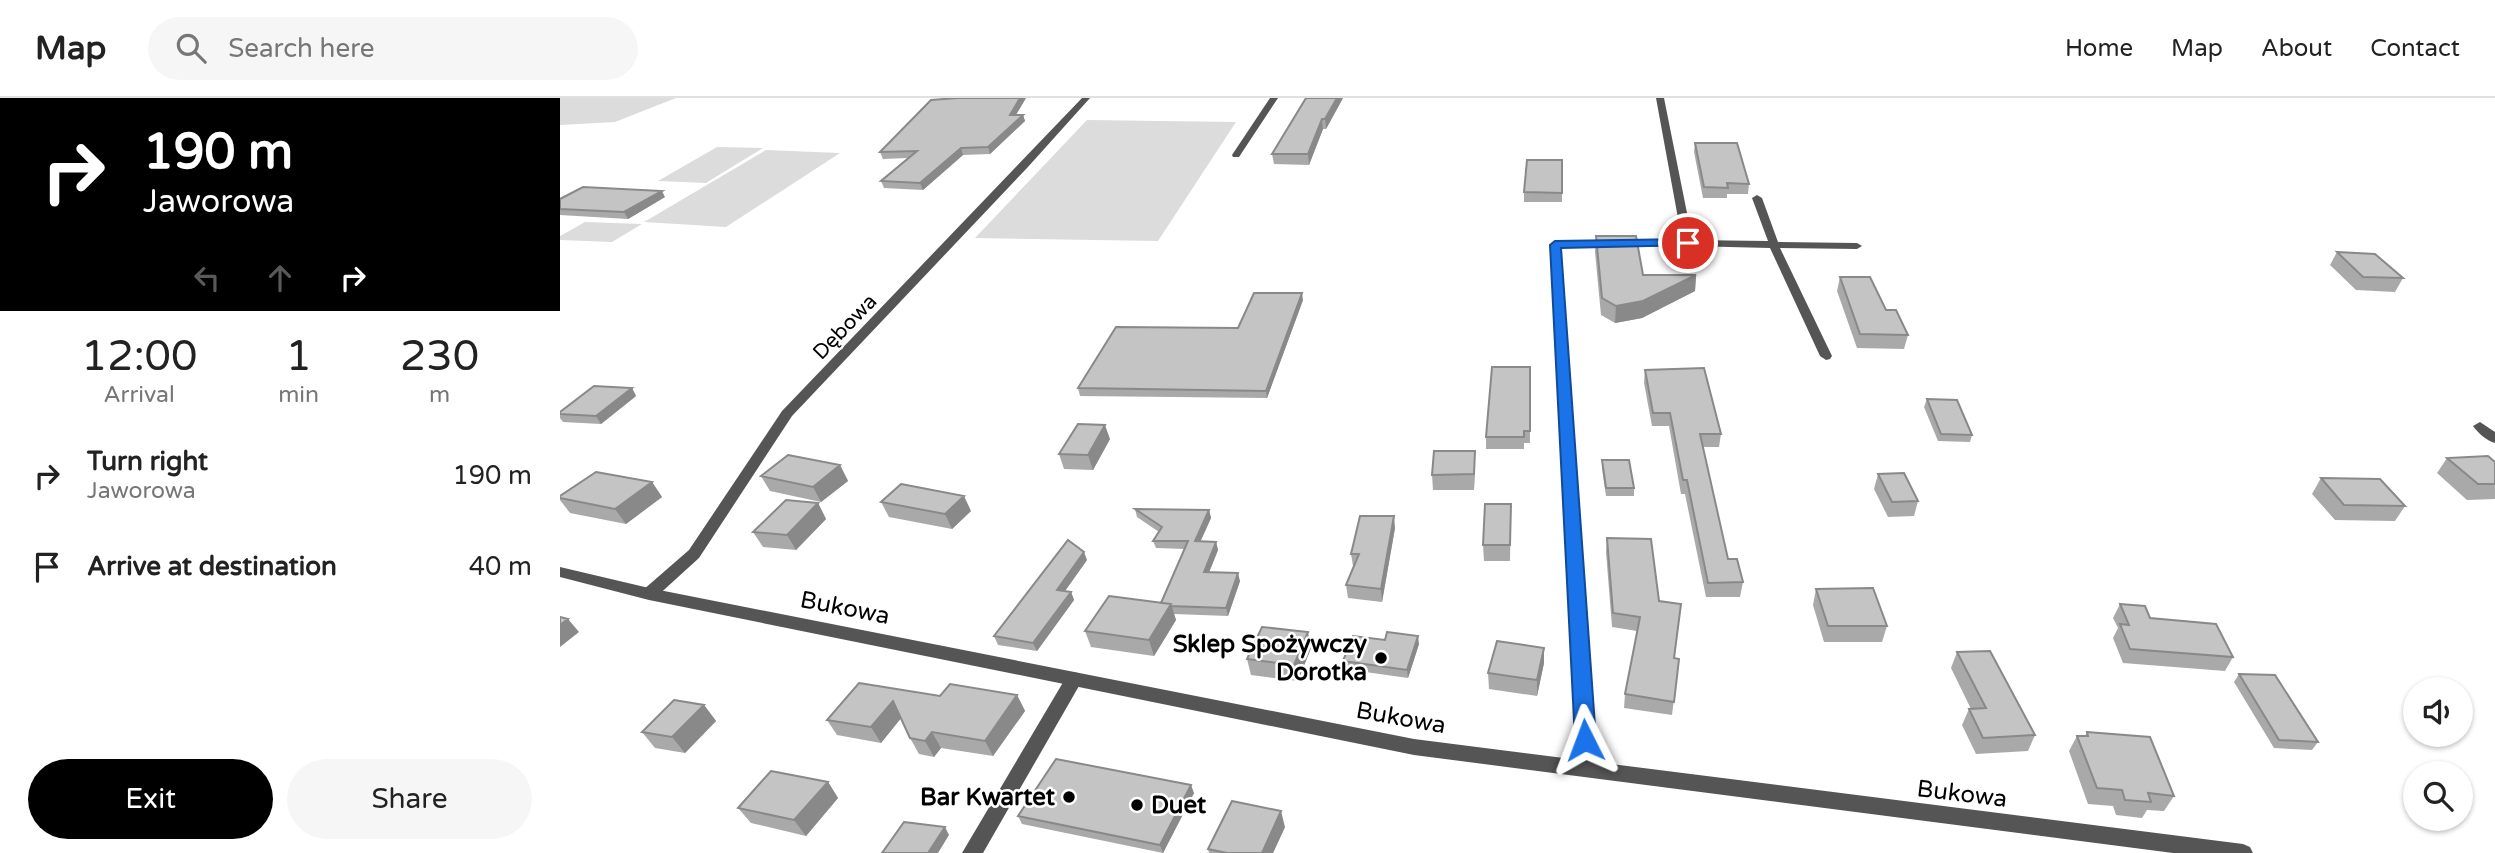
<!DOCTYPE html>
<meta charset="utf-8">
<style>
body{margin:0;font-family:"Varela Round",sans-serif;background:#f6f6f6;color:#222;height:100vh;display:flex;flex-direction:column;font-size:26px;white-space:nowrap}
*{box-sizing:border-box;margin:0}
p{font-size:23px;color:#767676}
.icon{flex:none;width:38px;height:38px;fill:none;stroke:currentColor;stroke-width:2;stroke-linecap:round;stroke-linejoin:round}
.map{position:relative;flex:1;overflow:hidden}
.details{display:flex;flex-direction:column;background:#fff;width:560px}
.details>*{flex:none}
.guide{background:#000;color:#fff;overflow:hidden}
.fabs{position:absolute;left:1843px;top:579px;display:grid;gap:14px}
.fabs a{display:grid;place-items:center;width:70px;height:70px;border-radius:50%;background:#fff;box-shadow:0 2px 5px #0004;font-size:35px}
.pin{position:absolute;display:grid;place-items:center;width:60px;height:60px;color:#fff;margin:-30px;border:4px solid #fff;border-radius:50%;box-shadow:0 2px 7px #0007}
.me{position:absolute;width:77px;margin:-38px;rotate:357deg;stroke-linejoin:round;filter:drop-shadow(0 0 5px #0008)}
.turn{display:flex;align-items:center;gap:24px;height:147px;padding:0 28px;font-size:32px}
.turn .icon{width:91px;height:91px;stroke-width:2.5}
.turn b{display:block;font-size:49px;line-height:60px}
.lanes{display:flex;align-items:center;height:66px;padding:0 28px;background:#0003;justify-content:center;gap:35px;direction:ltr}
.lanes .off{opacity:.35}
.eta{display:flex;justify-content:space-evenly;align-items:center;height:119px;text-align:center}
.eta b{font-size:42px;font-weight:600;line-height:49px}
.button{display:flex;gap:14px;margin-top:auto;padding:14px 28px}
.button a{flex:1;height:80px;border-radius:42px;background:#000;color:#fff;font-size:28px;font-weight:600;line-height:80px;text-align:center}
.button a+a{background:#f6f6f6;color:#222}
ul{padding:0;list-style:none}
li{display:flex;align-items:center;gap:21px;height:91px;padding:0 28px}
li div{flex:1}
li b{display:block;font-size:26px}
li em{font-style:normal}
header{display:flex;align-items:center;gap:42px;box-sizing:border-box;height:98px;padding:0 35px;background:#fff;border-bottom:2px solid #e0e0e0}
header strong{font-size:33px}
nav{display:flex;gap:38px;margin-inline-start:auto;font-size:24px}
.search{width:490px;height:63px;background:#f6f6f6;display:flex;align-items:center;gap:18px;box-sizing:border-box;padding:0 24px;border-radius:38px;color:#767676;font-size:26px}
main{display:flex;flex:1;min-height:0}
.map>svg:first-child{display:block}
</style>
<header>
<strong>Map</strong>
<div class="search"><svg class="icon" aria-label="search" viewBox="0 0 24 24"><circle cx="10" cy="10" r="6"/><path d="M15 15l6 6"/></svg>Search here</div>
<nav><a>Home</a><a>Map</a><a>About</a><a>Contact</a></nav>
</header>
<main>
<section class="details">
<div class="guide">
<div class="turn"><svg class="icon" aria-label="right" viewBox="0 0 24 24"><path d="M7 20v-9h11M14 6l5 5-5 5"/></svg><div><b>190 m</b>Jaworowa</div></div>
<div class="lanes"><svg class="icon off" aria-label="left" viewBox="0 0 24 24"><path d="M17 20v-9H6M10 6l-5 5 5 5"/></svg><svg class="icon off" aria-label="ahead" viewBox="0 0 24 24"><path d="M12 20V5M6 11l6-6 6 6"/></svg><svg class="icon" aria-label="right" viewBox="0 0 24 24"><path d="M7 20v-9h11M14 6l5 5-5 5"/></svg></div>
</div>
<div class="eta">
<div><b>12:00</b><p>Arrival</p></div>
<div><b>1</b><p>min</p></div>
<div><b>230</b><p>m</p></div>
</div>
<ul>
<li><svg class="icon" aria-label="right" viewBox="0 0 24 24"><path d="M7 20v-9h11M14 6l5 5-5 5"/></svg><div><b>Turn right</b><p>Jaworowa</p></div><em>190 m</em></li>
<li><svg class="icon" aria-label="arrive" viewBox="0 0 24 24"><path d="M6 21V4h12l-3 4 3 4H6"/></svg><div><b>Arrive at destination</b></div><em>40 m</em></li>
</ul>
<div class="button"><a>Exit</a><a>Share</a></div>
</section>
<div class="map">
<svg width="1935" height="755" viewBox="0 0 1935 755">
<rect width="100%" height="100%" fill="#fff"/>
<path fill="#dcdcdc" d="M0,0h116l-61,24 -55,3z
M527,22l149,2 -78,119 -183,-3z
M157,49l46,1 -57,35 -48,-2z
M206,52l74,3 -114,74 -82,-5z
M25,124l57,2 -30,18 -52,-2v-4z"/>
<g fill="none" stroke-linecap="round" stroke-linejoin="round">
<path fill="#555" fill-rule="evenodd" d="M710,0h8l-39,59h-6l-1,-2z
M1197,97l5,3 16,44 79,1 5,3 -5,3 -77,-1 52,108 -2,3 -4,1 -6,-4 -50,-108 -82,-2 -5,-3 5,-3 80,1 -16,-43z
M1920,324l15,10v11c-8,-2 -17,-10 -22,-17z
M514,574l6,2 3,5 -100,174h-21l106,-179z"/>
<path fill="#555" fill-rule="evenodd" d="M522,0h8l-63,70 -235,248 -93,142 -44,40h-12l-2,-4 2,-4 46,-40 93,-139z
M1096,0h8l29,145 -5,3 -128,2 36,519 -2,6 -7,2 -7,-2 -2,-6 -28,-522 5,-3 127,-2z"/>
<path fill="#555" fill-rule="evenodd" d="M0,469l89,21 765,151 829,105 7,3 3,6h-80l-759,-98 -765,-155 -89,-23z"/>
</g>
<path fill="#a9a9a9" d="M466,0l-10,17h7l2,6 -35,33 -27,1 -40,35 -39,-2 -3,-7 27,-23 -25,1 -3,-7z
M783,0l-17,31h-3l-14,36 -35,-1 -2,-10z
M1135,45l54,41 -1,10h-21v4h-24l-9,-46z
M1002,62v42h-38v-10z
M105,99l-37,22 -68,-4v-16z
M1036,138l47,39h53l-1,16 -53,27 -27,5 -14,-8 -6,-63z
M1777,154l66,26 -8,14 -39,-2 -26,-25z
M1280,179l46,33 22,25 -4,14 -47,-1 -20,-57z
M743,202l-36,98 -187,-2 -2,-8 160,-60z
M970,269v76h-6v6h-38v-12z
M1085,272l76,64 -2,13h-16l25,112 15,23 -3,15h-34l-21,-103h-4l-12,-68h-17l-8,-43z
M72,290l4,8 -35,28 -38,-2 -3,-4v-6z
M1367,301l45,36 -2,7 -32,-1 -14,-34z
M550,341l-17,31 -29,-1 -5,-15z
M915,353l-1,39h-41l-1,-15z
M1887,360l48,4v37l-28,1 -30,-27z
M1042,362l32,28v8h-28l-4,-28z
M280,367l8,16 -27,21 -51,-11 -9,-15z
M1318,376l40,27 -4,15 -26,1 -14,-28z
M1761,380l84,28 -10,15 -60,-1 -23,-26z
M92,384l10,15 -36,27 -56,-11 -10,-13v-4z
M321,404l90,9 -19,18 -63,-12z
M258,405l8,16 -30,31 -33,-3 -10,-15z
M951,406l-1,57h-26l-1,-16z
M575,411l74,1 2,8 -11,24h16l2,8 -9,22 31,9 -12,35 -54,-2 2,6 -22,36 -63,-9 -6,-16 76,-28 24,-54 -29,-1 -3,-7 6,-9 -22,-15z
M835,430l-13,74 -34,-4 -2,-13 8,-19h-1l-2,-12z
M1047,440l52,63 15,57 5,1 -7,56 -48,-7 1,-14 12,-63 -25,-4 -6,-75z
M527,462l-22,31 6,1 3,8 -37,51 -39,-6 -4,-9z
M1256,491l71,37 -5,16h-58l-11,-37z
M1560,506l30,14 83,39 -8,14 -102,-8 -10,-25 5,-10 -5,-10z
M859,546l-11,34 -64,-9 -1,-8z
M751,550l-13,33 -47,-6 -4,-16z
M1397,554l78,83 -7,16 -52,3 -14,-29 7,-16h2l-20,-41z
M984,565l-7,33 -48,-7 -1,-16z
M1679,576l79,68 -6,8 -38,-2 -40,-66z
M457,597l8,16 -32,45 -52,-8 -7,9 -15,-3 -9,-16 -9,-20 -20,25 -44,-8 -10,-15 113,-24z
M144,607l12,16 -31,32 -30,-5 -13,-16z
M1527,634l87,64 -10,15 -17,-1 -5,8 -26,-3 -3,-9 -25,-2 -19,-53 8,-15h8z
M268,684l10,16 -32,38 -55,-13 -13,-15z
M634,695l-31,60 -141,-29 -4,-8z
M725,729l-12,26h-64l-1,-4z"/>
<path fill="#898989" d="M460,0h6l-14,23 -2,-6z
M777,0h6l-17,31 -1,-10z
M463,17l2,6 -35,33 -2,-7z
M762,21l1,10 -14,36 -1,-11z
M401,50l2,7 -40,35 -3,-7z
M102,93l3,6 -37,22 -4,-7z
M1136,177l-1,16 -53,27 -27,5 1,-17z
M742,195l1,7 -36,98 -1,-7z
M72,290l4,8 -35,28 -5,-8z
M545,327l5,14 -17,31 -5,-15z
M915,353v15l-1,24v-16z
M280,367l8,16 -27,21 -8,-15z
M92,384l10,15 -36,27 -11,-15z
M404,398l7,15 -19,18 -7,-15z
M258,405l8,16 -30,31 -9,-15z
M649,412l2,8 -14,31 -2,-8z
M834,418l1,12 -13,74 -1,-13z
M656,444l2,8 -12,30 -2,-8z
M524,454l3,8 -27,38 -3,-8z
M678,475l2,8 -12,35 -2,-8z
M511,494l3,8 -37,51 -4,-8z
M611,506l5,16 -22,36 -5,-16z
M8,521l11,13 -19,15v-22z
M748,534l3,16 -13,33 -4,-16z
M858,538l1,8 -11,34 -1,-8z
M984,550v15l-7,33v-16z
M457,597l8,16 -32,45 -8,-15z
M333,603l9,16 -21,26 -10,-16z
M144,607l12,16 -31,32 -13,-16z
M372,634l9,16 -7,9 -9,-16z
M268,684l10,16 -32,38 -12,-16z
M631,687l3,8 -31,60 -3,-8z
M721,713l4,16 -12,26h-11z
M385,729l4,8 -11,18h-10z"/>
<path fill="#c4c4c4" stroke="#898989" stroke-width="2" d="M397,0h63l-10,17h13l-35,32 -27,1 -41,35 -39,-2 36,-30 -37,1 51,-52z
M746,0h31l-12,21h-3l-14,35h-36z
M1135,45h42l12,41 -22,-1 1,5 -24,-1z
M967,62h35v33l-38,-1z
M23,89l79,4 -38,21 -64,-3v-10z
M1036,138h40l7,39h53l-53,26 -27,5 -14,-8z
M1777,154l38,2 28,24 -40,-1z
M1280,179h30l16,33h10l12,25 -48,-1z
M694,195h48l-36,98 -188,-3 38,-61 122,1z
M932,269h38v64h-6v6h-38z
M1144,270l17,66h-21l28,125h9l6,23 -35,1 -21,-103h-4l-13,-67h-17l-8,-43z
M34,288l38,2 -36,28 -36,-2v-2z
M1367,301l30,1 15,35 -31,-1z
M518,326l27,1 -17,30 -29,-1z
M874,353h41l-1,23 -42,1z
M228,357l52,10 -27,22 -52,-11z
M1928,358l7,6v22h-17l-31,-26z
M1042,362h27l5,28h-28z
M36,374l56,10 -37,27 -55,-11v-2z
M1344,375l14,28 -26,1 -14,-28z
M1761,380l59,1 25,27 -61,-1z
M341,386l63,12 -19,18 -64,-12z
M226,402l32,3 -31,32 -34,-3z
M925,406h26l-1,41h-27z
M575,411l74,1 -14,31 21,1 -12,30 34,1 -12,35 -56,-2 1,-2 -10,-1 27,-62h-35l9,-14z
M800,418h34l-13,73 -35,-4 13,-31h-8z
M1047,440l44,1 8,62 22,3 -7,54 5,1 -5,43 -49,-8 15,-77 -27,-4z
M508,442l16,12 -27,38 14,2 -38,51 -39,-7z
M1313,490l14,38h-59l-12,-37z
M549,498l62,8 -22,36 -64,-9z
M1560,506l25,2 5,12 66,6 17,33 -103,-8 -10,-25 9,1z
M0,519l8,2 -8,6z
M702,529l46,5 -14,33 -47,-6z
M827,534l31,4 -11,34 -64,-9 10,-25 32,4z
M937,543l47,7 -7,32 -49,-7z
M1430,553l45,84 -52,3 -14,-29 17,-1 -29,-56z
M1679,576l36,1 43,67 -39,-2z
M299,585l81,13 10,-12 67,11 -32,46 -53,-9 -7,9 -15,-3 -17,-37 -22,26 -44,-7z
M114,602l30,5 -32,32 -30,-5z
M1527,634l63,5 24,59 -26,-3 3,9 -26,-2 -3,-10 -25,-2 -20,-52h11z
M496,661l135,26 -31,60 -142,-29z
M211,673l57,11 -34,38 -56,-12z
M672,703l49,10 -19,42h-35l-19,-4z
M344,724l41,5 -17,26h-46z"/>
<path fill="#1a73e8" stroke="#114b97" stroke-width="2" d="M1128,141l4,1v5l-131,3 35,492 -3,6 -8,2 -7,-2 -3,-6 -25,-495 5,-4z"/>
<g fill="#000" stroke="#fff" stroke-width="2.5">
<circle cx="821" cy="560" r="7"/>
<circle cx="509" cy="699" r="7"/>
<circle cx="577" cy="707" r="7"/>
</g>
<g text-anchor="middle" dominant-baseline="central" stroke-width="5" stroke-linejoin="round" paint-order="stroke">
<g font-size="21" fill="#000" stroke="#fff">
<text transform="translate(285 229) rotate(-46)">Dębowa</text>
</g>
<g font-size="24" fill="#000" stroke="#fff">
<text transform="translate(285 510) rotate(11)">Bukowa</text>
<text transform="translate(841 620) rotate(10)">Bukowa</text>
<text transform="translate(1402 696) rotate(7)">Bukowa</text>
</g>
<g font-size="24" font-weight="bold" fill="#000" stroke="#fff" text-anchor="end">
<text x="807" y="546">Sklep Spożywczy<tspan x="807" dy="28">Dorotka</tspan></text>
<text x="495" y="699">Bar Kwartet</text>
<text x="591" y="707" text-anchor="start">Duet</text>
</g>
</g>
</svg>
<div class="fabs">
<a><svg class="icon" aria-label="sound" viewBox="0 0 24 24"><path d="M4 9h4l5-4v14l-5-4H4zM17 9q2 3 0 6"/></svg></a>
<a><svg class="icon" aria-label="search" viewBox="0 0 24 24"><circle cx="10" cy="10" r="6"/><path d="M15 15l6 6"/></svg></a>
</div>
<div class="pin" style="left:1128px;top:145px;background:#d93025"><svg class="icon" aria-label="arrive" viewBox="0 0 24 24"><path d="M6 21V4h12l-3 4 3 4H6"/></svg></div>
<svg class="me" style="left:1025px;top:642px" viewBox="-20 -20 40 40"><path d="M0-17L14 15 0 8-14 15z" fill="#1a73e8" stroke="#fff" stroke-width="4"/></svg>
</div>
</main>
